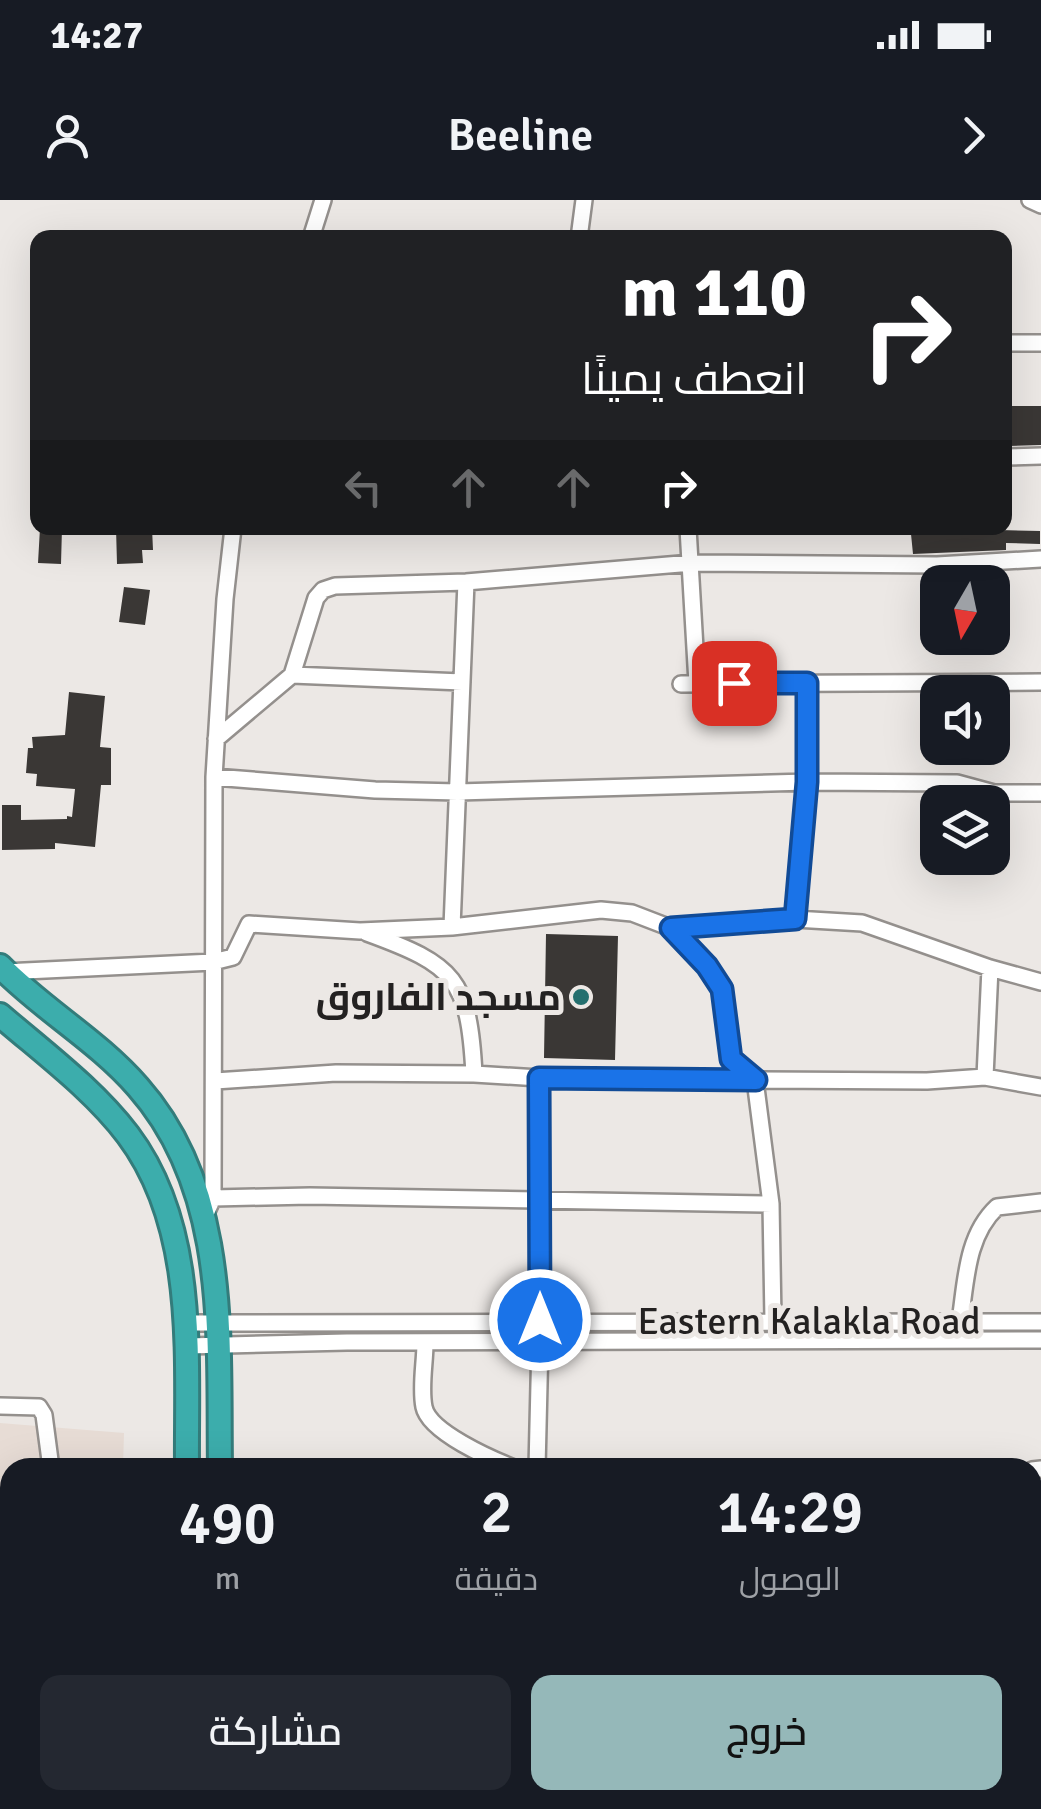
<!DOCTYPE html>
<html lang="ar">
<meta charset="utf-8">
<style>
body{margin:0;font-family:Signika,Cairo,sans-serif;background:#242831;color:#f1f3f6;direction:rtl;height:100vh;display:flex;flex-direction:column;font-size:38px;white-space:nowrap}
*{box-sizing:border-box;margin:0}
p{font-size:32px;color:#9ea1a6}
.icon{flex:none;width:55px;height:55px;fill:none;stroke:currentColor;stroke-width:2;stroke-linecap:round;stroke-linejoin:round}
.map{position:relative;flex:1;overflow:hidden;direction:ltr}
.drawer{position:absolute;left:0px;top:1258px;width:1042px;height:352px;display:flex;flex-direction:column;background:#171b24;border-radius:30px 30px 0 0;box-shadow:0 10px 40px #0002;direction:rtl}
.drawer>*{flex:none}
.banner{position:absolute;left:30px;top:30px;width:982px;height:305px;border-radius:20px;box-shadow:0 10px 40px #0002;direction:rtl;background:#202124;color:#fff;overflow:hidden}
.needle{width:65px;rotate:189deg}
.buttons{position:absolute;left:920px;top:365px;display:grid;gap:20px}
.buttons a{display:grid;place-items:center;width:90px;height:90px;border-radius:20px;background:#171b24;box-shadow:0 10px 40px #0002;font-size:50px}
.pin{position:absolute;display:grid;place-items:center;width:85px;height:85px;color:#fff;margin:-42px;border-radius:20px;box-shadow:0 5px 15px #0006}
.me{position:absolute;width:110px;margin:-55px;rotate:0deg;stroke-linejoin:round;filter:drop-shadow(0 0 8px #0008)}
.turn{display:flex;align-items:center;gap:35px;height:210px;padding:0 40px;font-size:45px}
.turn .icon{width:130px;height:130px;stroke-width:2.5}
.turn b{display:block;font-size:70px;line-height:85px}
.lanes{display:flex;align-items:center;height:95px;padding:0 40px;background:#0003;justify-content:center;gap:50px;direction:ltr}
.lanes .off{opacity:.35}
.eta{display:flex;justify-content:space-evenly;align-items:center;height:170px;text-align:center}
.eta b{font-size:60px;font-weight:600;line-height:70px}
.primary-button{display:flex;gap:20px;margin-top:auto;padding:20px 40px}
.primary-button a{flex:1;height:115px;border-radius:20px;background:#95b8b9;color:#111;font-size:40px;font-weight:600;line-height:115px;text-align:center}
.primary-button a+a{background:#242831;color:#f1f3f6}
.status{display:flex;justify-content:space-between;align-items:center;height:70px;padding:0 50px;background:#171b24;direction:ltr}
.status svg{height:28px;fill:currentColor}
header{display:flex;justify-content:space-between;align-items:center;height:130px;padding:0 40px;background:#171b24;font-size:45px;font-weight:600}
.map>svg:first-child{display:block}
</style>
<div class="status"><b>14:27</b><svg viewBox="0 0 49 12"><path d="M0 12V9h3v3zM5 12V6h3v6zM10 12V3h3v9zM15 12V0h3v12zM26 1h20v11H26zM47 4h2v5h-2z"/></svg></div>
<header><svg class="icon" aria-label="forward" viewBox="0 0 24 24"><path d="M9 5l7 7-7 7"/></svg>Beeline<svg class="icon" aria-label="person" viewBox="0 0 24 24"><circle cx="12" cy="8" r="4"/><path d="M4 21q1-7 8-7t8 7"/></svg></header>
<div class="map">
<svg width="1041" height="1609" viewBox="0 0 1041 1609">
<rect width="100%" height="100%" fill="#ece8e5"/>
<path fill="#e7dcd5" d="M0,1223l124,10 -1,34 -113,1v332h109v9h-119z"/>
<path fill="#3a3735" d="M1005,206h36v39l-32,1v-12h-4z
M40,328h22l-1,36 -23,-1z
M116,328h36l1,22h-11l1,13 -26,1z
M920,328l120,3v13l-34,-1v7l-93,4 -2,-20 9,-1z
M935,376h11l-3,6h-5v36h-12l-1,-29h11z
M124,387l26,3 -5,35 -26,-3z
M69,492l36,4 -5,51 11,1v37h-10l-6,62 -40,-4v6l-53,1v-45h19v15l46,-1v-3l5,1 3,-28 -39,-3 1,-12 -11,-1 2,-25h5l-1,-11 33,-2z
M546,734l72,2 -3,124 -71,-2z"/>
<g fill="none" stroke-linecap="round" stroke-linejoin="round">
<g stroke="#94908d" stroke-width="20">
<path id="minor" d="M1030,0l11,5
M311,38l12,-38
M579,38l5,-38
M1005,143h36
M1005,257l36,-1
M688,328l9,155
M292,475l24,-77 7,-8 12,-4 131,-4 226,-19 245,2 104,-6
M681,484l360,-2
M216,539l76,-64 170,7
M214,577l161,13 83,2 349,-10 150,1 37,10h47
M795,719l12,-137v-99
M452,727l14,-345
M671,728l124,-9 67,4 128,45 51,14
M367,733c88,32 102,46 107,141l65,4 216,2 172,1 58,-4 56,10
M4,772l209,-10 20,-5 16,-33 111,7 92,-4 149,-17 31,3 39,15 36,38 15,23 9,70 24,21 16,124 2,116
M985,877l5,-109
M539,878l1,242
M215,881l121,-8 138,1
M213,998l97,-2 461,8
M205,1016l8,-18 1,-421 11,-178 8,-71
M960,1121c6,-39 6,-85 37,-114l44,-5
M185,1123l856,-1
M425,1143c0,20 -5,44 -1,64 5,25 67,52 90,61
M187,1146l160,-4 694,-2
M0,1206l39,1 5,8 7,53
M537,1268l3,-126
M1032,1270l9,-1
M1032,1381h9
M1032,1489h9
M583,1600v9
M795,1600l9,9
M965,1600l10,9
M72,1609v-9"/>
</g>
<g stroke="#337c7b" stroke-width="28">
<path id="highway" d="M0,766c43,44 97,74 138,121 92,104 80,251 82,381
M0,815c44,38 93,74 128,120 70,93 58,223 59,333
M186,1609v-9
M219,1609v-9"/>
</g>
<use href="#minor" stroke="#fff" stroke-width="15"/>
<use href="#highway" stroke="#3cadac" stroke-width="22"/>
</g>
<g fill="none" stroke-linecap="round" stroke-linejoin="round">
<g stroke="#114b97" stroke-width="25">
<path id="route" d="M540,1120l-1,-242 217,2 -25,-21 -9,-70 -15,-23 -36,-38 124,-9 12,-137v-99h-73"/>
</g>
<use href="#route" stroke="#1a73e8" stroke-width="18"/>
</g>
<circle fill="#246f6e" stroke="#ece8e5" stroke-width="4" cx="581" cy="797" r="10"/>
<g text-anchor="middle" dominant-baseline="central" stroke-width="10" stroke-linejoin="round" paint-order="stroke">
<g font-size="38" font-weight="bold" fill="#232121" stroke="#ece8e5" text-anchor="end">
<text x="561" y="797">مسجد الفاروق</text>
</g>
<g font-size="38" fill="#232121" stroke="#ece8e5">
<text x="809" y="1121">Eastern Kalakla Road</text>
</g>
</g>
</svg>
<div class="buttons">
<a><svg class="needle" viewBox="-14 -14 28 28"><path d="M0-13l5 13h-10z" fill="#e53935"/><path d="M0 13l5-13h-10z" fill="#9ea1a6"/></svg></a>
<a><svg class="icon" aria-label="sound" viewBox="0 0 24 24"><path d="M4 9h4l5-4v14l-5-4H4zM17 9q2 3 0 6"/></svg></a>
<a><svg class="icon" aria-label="layers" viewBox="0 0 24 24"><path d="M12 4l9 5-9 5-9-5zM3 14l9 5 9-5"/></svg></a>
</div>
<div class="pin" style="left:734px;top:483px;background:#d93025"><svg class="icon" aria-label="arrive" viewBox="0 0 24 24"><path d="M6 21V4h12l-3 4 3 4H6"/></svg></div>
<svg class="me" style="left:540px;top:1120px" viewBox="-20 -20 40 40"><circle r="17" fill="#1a73e8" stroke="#fff" stroke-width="3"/><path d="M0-11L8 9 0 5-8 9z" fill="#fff"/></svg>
<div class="banner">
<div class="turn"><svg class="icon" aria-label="right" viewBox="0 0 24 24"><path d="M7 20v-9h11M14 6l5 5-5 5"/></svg><div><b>110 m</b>انعطف يمينًا</div></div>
<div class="lanes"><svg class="icon off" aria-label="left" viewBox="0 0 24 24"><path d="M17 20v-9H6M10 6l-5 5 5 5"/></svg><svg class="icon off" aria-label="ahead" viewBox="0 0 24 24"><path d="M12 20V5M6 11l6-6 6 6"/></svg><svg class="icon off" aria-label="ahead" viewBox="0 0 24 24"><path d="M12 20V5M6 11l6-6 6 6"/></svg><svg class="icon" aria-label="right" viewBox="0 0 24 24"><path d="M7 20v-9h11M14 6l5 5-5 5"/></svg></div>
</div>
<section class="drawer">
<div class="eta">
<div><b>14:29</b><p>الوصول</p></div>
<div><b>2</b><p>دقيقة</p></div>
<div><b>490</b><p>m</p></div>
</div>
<div class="primary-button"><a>خروج</a><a>مشاركة</a></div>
</section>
</div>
